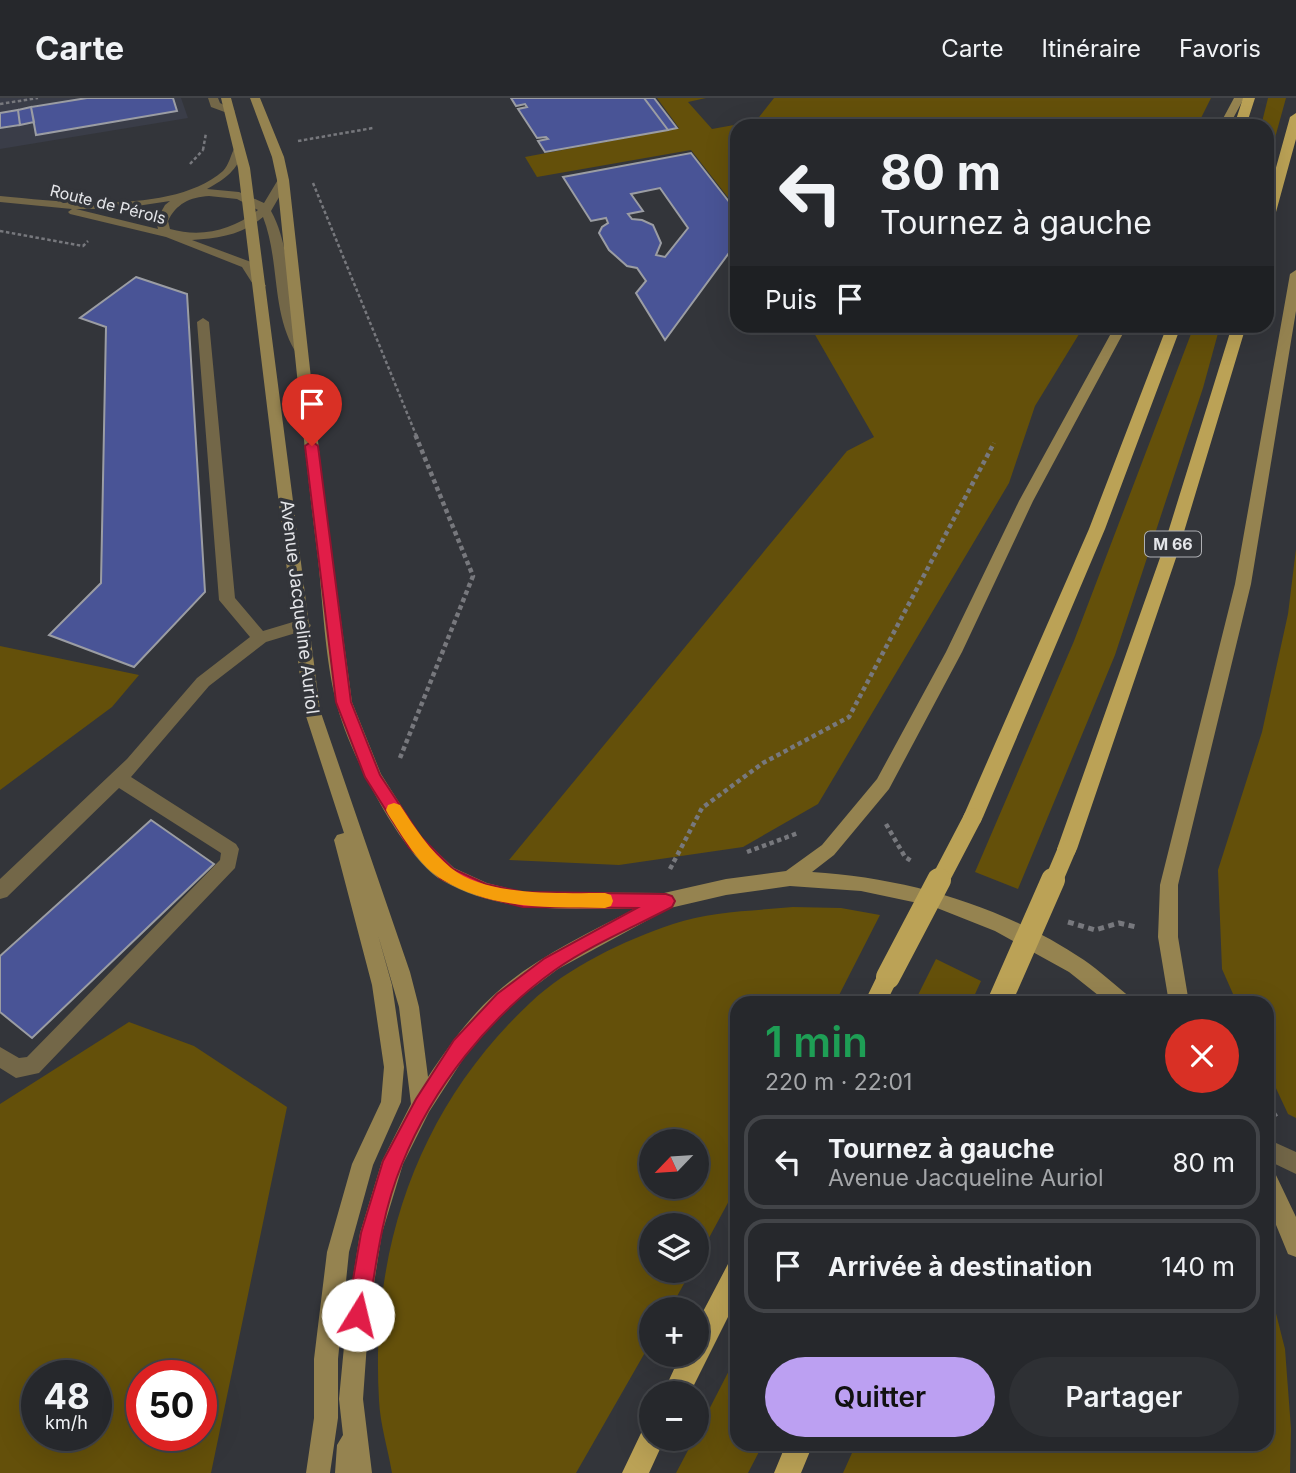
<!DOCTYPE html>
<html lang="fr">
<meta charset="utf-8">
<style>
body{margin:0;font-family:Inter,sans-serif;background:#2e3034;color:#f1f3f6;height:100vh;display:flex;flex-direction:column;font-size:26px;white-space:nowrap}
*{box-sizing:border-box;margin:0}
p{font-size:23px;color:#a4a6a9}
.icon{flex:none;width:38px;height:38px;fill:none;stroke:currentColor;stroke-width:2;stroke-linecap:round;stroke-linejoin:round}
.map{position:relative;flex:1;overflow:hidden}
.panel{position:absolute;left:730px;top:898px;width:544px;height:455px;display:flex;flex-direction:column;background:#26282c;border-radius:21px;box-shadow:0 7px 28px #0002,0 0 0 2px #424448}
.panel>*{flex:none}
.guide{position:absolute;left:730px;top:21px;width:544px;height:214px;border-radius:21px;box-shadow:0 7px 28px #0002,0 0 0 2px #424448;background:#26282c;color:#f1f3f6;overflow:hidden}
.needle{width:46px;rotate:245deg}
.controls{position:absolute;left:639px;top:1031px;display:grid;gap:14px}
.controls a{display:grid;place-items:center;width:70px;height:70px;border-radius:50%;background:#26282c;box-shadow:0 7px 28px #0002,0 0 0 2px #424448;font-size:35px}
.speed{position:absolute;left:21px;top:1262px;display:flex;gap:14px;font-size:35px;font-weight:700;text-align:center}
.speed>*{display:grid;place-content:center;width:91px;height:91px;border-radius:50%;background:#26282c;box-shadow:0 7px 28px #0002,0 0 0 2px #424448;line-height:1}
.speed small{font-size:18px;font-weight:400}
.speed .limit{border:10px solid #d22;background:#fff;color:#111}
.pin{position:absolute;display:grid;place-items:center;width:60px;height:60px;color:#fff;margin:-72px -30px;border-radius:50% 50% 50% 0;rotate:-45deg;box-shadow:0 0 7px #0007}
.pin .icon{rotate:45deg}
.me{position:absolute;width:77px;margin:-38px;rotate:9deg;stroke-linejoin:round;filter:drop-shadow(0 0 5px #0008)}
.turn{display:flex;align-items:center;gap:24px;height:147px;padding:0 35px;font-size:32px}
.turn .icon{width:91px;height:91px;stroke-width:2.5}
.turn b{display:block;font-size:49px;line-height:60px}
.then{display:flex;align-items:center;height:66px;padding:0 35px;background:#0003;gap:14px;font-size:26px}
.round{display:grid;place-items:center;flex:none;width:74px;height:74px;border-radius:37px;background:#2e3034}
.head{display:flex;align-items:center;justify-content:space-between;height:119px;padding:0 35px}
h1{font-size:42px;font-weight:600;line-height:52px;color:#1e9e55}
.primary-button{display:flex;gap:14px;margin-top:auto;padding:14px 35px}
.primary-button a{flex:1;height:80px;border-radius:42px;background:#bca0f2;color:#111;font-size:28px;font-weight:600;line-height:80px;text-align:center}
.primary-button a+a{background:#2e3034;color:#f1f3f6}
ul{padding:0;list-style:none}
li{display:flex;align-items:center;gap:21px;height:94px;margin:0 14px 10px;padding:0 21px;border:4px solid #424448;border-radius:21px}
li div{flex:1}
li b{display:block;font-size:26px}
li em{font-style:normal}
header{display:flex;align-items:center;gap:42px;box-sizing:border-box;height:98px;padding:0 35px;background:#26282c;border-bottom:2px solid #424448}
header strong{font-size:33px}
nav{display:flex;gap:38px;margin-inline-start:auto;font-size:24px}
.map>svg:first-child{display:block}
</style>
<header>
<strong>Carte</strong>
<nav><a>Carte</a><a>Itinéraire</a><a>Favoris</a></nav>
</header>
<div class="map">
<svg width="1296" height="1375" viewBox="0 0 1296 1375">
<rect width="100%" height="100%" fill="#33353a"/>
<path fill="#3a3d48" d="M0,0h181l7,20 -188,31z"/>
<path fill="#64500a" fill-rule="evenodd" d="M657,0h49l-18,4 24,27 44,-8 18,-23h437l-14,28h-460v83l-46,-59 -154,27 -12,-20 154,-29z
M1268,0h18l-19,69v-41h-6z
M810,228h274l-49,80 -26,77 -191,321 -75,43 -124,18 -110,-5 338,-409 27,-14z
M1194,228h26l-17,62 -88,267 -97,234 -43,-17 99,-231z
M1296,451v569l-8,-4 -21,-45v-66h-30l-15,-34 -4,-99 44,-138 26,-118z
M0,548l139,29 -27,32 -112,83z
M793,809l48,1 39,7 -45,88h-98v183l-40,74 -1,-35h-45v45l40,1 -21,38h-19v33l-75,131h-184c-4,-24 -12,-49 -13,-73 -9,-151 39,-292 151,-397 38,-36 93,-62 143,-79 38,-13 80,-13 120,-17zM651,1043h45v45h-45z
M936,861l45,22 -10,22h-57z
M129,924l65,24 93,61 -76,366h-211v-369zM37,1278h59v59h-59zM142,1278h59v59h-59z
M1267,1180l18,71 6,80 -1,44h-447l13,-29h411z
M737,1257v89h26l-15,29h-72l18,-34 2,-1 1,-5z"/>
<path fill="#495496" stroke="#9b9da3" stroke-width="2" fill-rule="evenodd" d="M87,0h86l4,13 -141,24 -5,-28z
M511,0h133l24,32 -123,22 -7,-11 10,-2 -2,-2 -9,1 -19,-29 9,-2 -2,-3 -9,2z
M644,0h10l23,30 -9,2z
M31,9l3,15 -14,3 -2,-15z
M18,12l2,15 -20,3v-15z
M691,55l46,59v30l-72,98 -29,-47 10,-12 -9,-13 -10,-2 -18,-16 -10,-17 3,-6 6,-4 -2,-5 -15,3 -28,-44zM660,90l28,40 -23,29 -9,-2 5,-12 -8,-18 -11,-5 -10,-1 -4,-5 15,-3 -12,-17z
M136,179l51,17 18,298 -71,75 -85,-32 52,-52 5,-256 -26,-9z
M151,722l63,44 -182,174 -32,-26v-56z"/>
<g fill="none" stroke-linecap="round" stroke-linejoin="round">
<path stroke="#77787d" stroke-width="2.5" stroke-dasharray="3.5 2.5" stroke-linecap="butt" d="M0,6l38,-6
M298,43l75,-13
M203,52l3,-17
M190,66l13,-14
M313,85l103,252
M0,133l83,15 5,-5"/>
<path stroke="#77787d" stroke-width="4.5" stroke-dasharray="4.5 3.5" stroke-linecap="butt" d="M400,660l73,-182 -58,-142
M886,726l19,33 8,5
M747,754l51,-19
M670,771l32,-61 61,-45 86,-46 145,-274"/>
<path stroke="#77787d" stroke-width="5" stroke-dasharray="6 4.5" stroke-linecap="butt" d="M1068,824l27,8 24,-7 17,4
M1267,1005l11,17"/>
<path fill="#736748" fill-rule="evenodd" d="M208,0h10l2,5 15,8 -5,3 -19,-7z
M203,220l6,4 26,276 28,33 40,-12 8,6 -2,4 -43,13 -57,44 -78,91 105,67 3,5 -4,19 -196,205 -23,5 -16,-10v-21l19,11 8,-1 193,-197 1,-7 -102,-65 -112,109 -7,2v-20l127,-120 70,-81 53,-41 -31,-37 -22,-278z
M1267,1041l29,13v22l-29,-14z"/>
<path fill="#736748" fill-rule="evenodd" d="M235,49l10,2c-9,22 -18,29 -38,40l32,3 25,11 15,-25 10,2 -18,31c23,42 14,93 36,137l-2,3h-10c-24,-41 -15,-90 -32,-134 -21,18 -44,21 -71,23l59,22 15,24 -6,4 -4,-1 -14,-22 -76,-30 -96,-23 -2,-2 4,-3 -72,-7v-6c62,6 172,19 223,-25 6,-6 8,-17 12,-24zM209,98l28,3 21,11c-25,20 -56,28 -88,19l-2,-8c8,-17 22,-24 41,-25zM170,103l-5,4 -9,16 2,8 -82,-20h41z"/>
<path fill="#958350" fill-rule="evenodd" d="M221,0h10l19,70 70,542 90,262 9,35 9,70c20,-30 41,-60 68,-84 40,-36 91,-59 138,-84 -67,-1 -130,6 -191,-28 -41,-23 -97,-134 -107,-180 -11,-43 -13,-97 -18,-142 -16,-126 -28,-253 -41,-379l-5,-23 -22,-59h10l24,59 5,23 35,315 28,207 29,72 40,63 33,31 33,15 36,9 141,1 62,-14 60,-8 36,-26 55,-66 69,-127 73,-151 96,-175h12l-94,175 -71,151 -73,137 -55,66 -22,17c96,6 191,34 272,88 16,11 31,25 46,37l3,6h-25l-39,-31 -74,-41 -63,-25 -71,-15 -71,-5 -64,9 -56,13 -112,61 -48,36 -43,48 -38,59 -26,52 -21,69 -13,82 -6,84 9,74h-37l2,-28 6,-10 -4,-36 8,-84 13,-82 22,-72 29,-57 -12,-97 -21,-72 14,50 12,82 -3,35 -28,63 -24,87 -11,107v59l-8,55h-24l8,-55v-59l13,-107 25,-88 29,-62 3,-35 -12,-82 -38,-145 3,-5 7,-2 -40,-123 -66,-542z
M1234,0h10l-15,28h-10z
M1296,172v41l-45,273 -73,301v52l11,66h-20l-11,-66 2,-52 75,-301 55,-310z
M1267,1072l8,3 21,44v40l-8,-3 -21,-51z"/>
<path fill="#bba256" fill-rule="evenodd" d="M1243,0h12l-9,28h-12z
M1296,15v26l-23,84 -6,4v-27l23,-83z
M1167,228h14l-76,203 -122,288 -3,6 -7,2 -7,-2 -3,-6 126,-288z
M1232,228h14l-69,229 -100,294 -3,6 -7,2 -7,-2 -3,-6 104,-294z
M888,869l8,3 3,7 -13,26h-22l16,-33z
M737,1163v38l-47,94h-27l18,-39h15v-29l32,-61z
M651,1327v13h14l-16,35h-27l21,-44z
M786,1346h27l-12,29h-27z"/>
<path stroke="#bba256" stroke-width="18" d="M939,784l34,-65
M1053,784l14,-33"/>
<path stroke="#bba256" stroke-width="24" d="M888,879l51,-97
M999,905l54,-123"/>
</g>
<path fill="#e11d48" stroke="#92132f" stroke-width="2" d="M312,343l6,5 33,256 29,73 41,62 32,32 33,15 37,8 143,2 6,2 3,5 -3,6c-38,20 -81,38 -117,63 -67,48 -122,117 -153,194 -20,48 -26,100 -34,151l-3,7 -7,3 -8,-3 -3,-7 14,-82 22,-72 33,-62 38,-59 43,-46 48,-36 92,-50 -114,-1 -39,-10 -43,-18 -32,-32 -44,-70 -29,-75 -31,-256z"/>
<path fill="#f59e0b" d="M394,705l6,2c15,23 30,46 51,63 37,29 109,25 154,25l6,2 2,6 -2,5 -6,2c-56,-1 -112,2 -162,-28 -24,-14 -40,-43 -55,-66l-2,-4 2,-5z"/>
<g text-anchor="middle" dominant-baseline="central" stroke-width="7" stroke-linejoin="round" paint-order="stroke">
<g font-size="16" fill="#e4e5e9" stroke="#33353a">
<text transform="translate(108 106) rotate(14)">Route de Pérols</text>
</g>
<rect fill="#33353a" stroke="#afb0b4" stroke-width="2" x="1145" y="433.5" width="56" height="25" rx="5"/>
<g font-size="16" font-weight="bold" fill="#e4e5e9">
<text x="1173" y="446">M 66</text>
</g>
<g font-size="18" fill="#e4e5e9" stroke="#33353a">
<text transform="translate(300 509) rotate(83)">Avenue Jacqueline Auriol</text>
</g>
</g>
</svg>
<div class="controls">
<a><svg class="needle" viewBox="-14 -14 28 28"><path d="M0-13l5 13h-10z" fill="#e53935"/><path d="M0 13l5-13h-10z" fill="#a4a6a9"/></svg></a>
<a><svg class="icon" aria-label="layers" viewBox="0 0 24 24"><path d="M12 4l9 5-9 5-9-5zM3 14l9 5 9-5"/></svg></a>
<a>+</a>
<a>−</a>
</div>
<div class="speed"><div>48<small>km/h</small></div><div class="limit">50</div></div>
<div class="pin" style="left:312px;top:348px;background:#d93025"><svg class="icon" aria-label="arrive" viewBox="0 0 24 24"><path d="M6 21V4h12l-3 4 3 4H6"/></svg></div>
<svg class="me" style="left:358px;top:1217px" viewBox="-20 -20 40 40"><circle r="19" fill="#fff"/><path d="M0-13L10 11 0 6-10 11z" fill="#e11d48"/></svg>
<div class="guide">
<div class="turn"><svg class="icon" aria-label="left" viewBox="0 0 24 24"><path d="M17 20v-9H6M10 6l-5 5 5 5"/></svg><div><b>80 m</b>Tournez à gauche</div></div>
<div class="then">Puis<svg class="icon" aria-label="arrive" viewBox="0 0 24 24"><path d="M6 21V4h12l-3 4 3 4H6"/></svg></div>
</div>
<section class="panel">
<div class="head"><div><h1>1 min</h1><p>220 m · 22:01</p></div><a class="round" style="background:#d93025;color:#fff"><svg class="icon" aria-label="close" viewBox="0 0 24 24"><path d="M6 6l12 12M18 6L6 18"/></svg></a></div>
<ul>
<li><svg class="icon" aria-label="left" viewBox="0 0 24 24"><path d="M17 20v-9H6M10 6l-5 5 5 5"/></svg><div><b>Tournez à gauche</b><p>Avenue Jacqueline Auriol</p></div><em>80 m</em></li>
<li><svg class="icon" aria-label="arrive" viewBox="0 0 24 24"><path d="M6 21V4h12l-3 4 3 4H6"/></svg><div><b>Arrivée à destination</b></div><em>140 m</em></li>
</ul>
<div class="primary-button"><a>Quitter</a><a>Partager</a></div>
</section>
</div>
